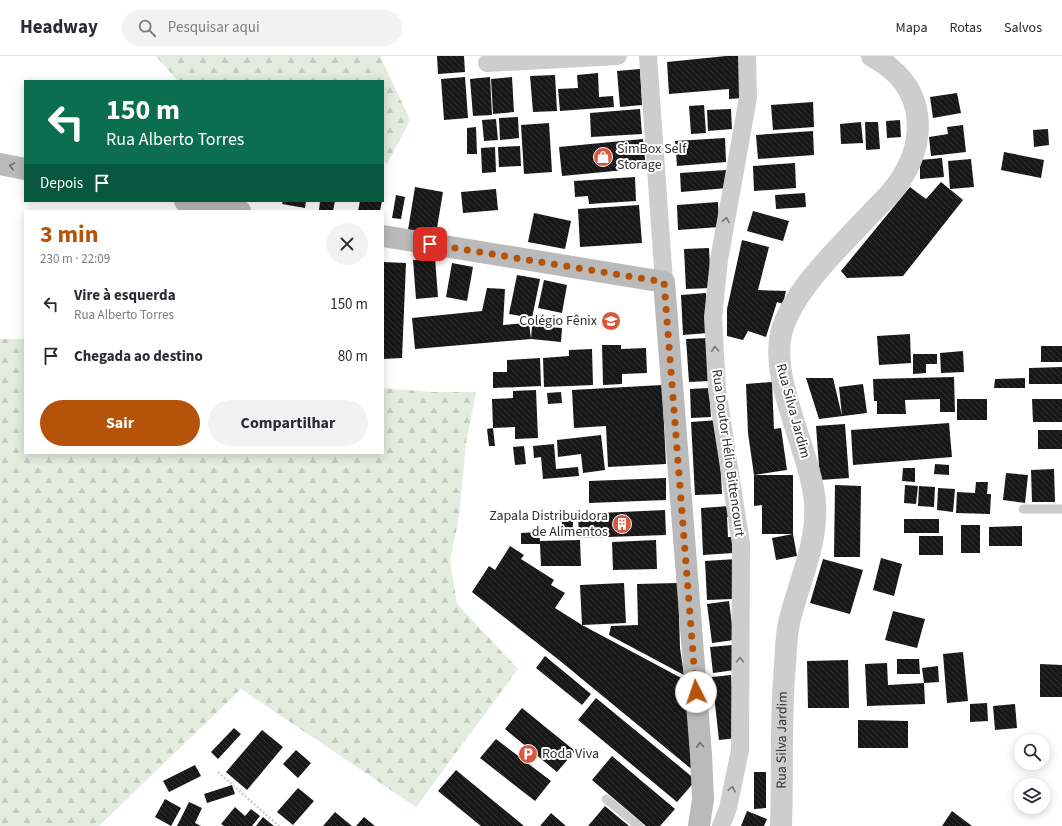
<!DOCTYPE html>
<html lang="pt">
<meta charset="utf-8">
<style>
body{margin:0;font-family:"Source Sans 3",sans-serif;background:#f2f2f3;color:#2b2b33;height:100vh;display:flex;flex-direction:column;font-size:15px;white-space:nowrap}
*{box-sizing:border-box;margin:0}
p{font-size:13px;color:#7c7c81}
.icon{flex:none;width:22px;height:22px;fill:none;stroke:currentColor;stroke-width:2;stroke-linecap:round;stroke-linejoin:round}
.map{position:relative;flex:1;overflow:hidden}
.panel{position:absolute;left:24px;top:154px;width:360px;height:244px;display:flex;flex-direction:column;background:#fff;border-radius:0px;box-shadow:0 2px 10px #0003}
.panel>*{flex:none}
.guide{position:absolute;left:24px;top:24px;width:360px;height:122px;border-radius:0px;box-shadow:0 2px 10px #0003;background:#0b6e4f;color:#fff;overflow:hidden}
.controls{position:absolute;left:1014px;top:678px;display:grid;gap:8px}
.controls a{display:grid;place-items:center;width:36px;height:36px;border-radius:50%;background:#fff;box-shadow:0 2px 10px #0003;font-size:20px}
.pin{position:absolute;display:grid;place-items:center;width:34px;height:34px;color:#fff;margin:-17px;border-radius:8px;box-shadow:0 2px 6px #0006}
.me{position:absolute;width:44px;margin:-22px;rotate:356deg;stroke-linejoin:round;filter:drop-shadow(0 0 3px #0008)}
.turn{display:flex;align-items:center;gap:14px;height:84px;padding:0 16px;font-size:18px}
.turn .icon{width:52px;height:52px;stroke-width:2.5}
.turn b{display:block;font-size:28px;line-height:34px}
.then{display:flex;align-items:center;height:38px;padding:0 16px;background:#0003;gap:8px;font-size:15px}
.round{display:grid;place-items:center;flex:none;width:42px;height:42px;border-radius:21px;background:#f2f2f3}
.head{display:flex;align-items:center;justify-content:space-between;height:68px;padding:0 16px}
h1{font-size:24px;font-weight:700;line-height:30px;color:#b45309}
.button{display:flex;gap:8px;margin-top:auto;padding:8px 16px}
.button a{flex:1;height:46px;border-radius:24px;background:#b45309;color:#fff;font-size:16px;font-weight:700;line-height:46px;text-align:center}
.button a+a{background:#f2f2f3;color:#2b2b33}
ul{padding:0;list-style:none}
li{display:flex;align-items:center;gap:12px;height:52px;padding:0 16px}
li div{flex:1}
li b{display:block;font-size:15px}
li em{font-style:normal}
header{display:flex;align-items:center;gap:24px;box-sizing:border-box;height:56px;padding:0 20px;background:#fff;border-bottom:1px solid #e1e1e2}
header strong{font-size:19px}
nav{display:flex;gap:22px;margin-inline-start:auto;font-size:14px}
.search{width:280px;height:36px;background:#f2f2f3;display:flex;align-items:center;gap:10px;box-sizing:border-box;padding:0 14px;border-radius:22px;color:#7c7c81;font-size:15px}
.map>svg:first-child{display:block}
</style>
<header>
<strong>Headway</strong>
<div class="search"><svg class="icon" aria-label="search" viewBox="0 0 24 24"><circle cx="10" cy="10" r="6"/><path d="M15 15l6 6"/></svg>Pesquisar aqui</div>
<nav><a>Mapa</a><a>Rotas</a><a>Salvos</a></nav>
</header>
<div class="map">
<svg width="1062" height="770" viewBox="0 0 1062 770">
<defs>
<pattern id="forest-firs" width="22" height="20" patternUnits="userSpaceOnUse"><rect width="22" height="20" fill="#e3ecdf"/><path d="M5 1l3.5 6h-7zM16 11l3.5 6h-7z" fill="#c3cbc0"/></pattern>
<pattern id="building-back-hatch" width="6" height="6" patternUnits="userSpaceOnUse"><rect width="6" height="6" fill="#171717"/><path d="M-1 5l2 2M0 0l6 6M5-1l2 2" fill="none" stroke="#303030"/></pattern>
</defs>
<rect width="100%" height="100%" fill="#fff"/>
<path fill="url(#forest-firs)" d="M156,0h224l30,64 -23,44 -4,-2v-81h-205z
M0,283h25v114h358v-65l47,4h46l-10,51 -7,74 -9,44 7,43 61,65 -102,138 -175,-118 -142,137h-99z"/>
<path fill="url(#building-back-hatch)" d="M437,0h27l1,16 -27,2z
M726,0h14l3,42 -14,1v-10l-60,5 -2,-32z
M640,13l2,36 -22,2 -3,-36z
M598,17l1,24 14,-1 1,11 -54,4 -2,-22 20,-1 -1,-13z
M555,19l2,36 -24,1 -3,-36z
M465,21l3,41 -24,2 -3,-41z
M490,21l2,38 -19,1 -3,-37z
M512,21l2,35 -21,2 -2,-35z
M957,37l4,20 -28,5 -3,-21z
M813,46l1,25 -41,3 -2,-25z
M704,49l2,28 -15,1 -2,-28z
M640,53l2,25 -51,3 -1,-24z
M731,53l1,20 -24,2 -1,-21z
M518,61l1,21 -19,2 -1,-22z
M496,63l2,21 -14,1 -2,-21z
M900,64l1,17 -14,1 -1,-17z
M861,66l2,21 -22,1 -1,-20z
M865,66h13l2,27 -14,1z
M549,67l3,49 -28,2 -3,-49z
M963,69l3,27 -35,4 -2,-19 19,-3 -1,-7z
M476,71l1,27h-10v-26z
M1048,73l1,16 -15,2 -1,-17z
M813,75l1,24 -56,4 -2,-24z
M725,82l1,24 -49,4 -2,-25z
M643,83l3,29 -84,8 -3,-29z
M520,90l1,20 -22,1 -1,-20z
M495,91l1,25 -14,1 -1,-25z
M1004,96l40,8 -3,18 -40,-8z
M942,102l2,19 -24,2v-19z
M971,103l3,28 -24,2 -2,-28z
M795,107l1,25 -42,3 -1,-25z
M726,114l1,18 -46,4 -1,-19z
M635,121l1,24 -47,3 -1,-8 -13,1 -1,-16z
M941,126l22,18 -60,76 -56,2 -6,-7 69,-84 16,12z
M415,131l28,5 -7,42 -28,-4z
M496,133l2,21 -35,3 -2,-21z
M805,137l1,14 -30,2 -1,-14z
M396,139l9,2 -4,22 -9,-1z
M283,145h23l-1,7 -23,-4z
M320,145h15l-2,10 -14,-1z
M360,145h22l-2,10h-22z
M718,146l1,25 -41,3 -1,-25z
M639,149l3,38 -62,4 -2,-38z
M753,155l36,10 -6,20 -36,-10z
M534,157l37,8 -6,28 -37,-7z
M742,184l27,7 -11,43 28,1 -3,13 -6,-2 -11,35 -18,-6 -5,9 -16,-4v-27z
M709,192l2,40 -25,1 -2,-40z
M435,202l3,39 -22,2 -3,-39z
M383,206l23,1 -4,95 -19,1z
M452,207l21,4 -6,34 -21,-4z
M517,219l23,4 -8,39 -23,-4z
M544,224l23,5 -5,28 -24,-5z
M487,232l18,1 -2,36 26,-2 2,16 -116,10 -3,-31 70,-7z
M706,237l2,40 -25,2 -2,-40z
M532,270l30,2 -1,14 -30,-3z
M910,278l1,29 -32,2 -2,-29z
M708,282l2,43 -21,1 -3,-43z
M602,289h19v4l25,-1 1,25 -25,1v10l-19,1z
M1041,290h21v16h-21z
M592,293l1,36 -49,2 -1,-29 26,-2v-6z
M963,295l1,21 -23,1 -1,-20z
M913,298h24v10h-11v9l-13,1z
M540,302l1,28 -48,2v-16h14v-12z
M1062,311v17h-33v-16z
M954,321l1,35h-15v-13l-35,1 1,14h-29v-13h-3l-1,-22z
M806,322h27l9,38 -3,-29 24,-3 4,29 -48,6z
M1025,322v10h-31l1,-9z
M772,326l2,47 7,-1 6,42 -33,5h39v59h-31v-29l-8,1v-31l-6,-42 -2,-49z
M662,329l4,79 -58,3 -2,-41 -32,2 -2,-38z
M709,332l2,29 -20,1 -1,-29z
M536,334l2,48 -23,1v-12l-22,1 2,18h-6l-2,-17 6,-1 -1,-29 21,-1v-7z
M561,336l1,11 -14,1 -1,-11z
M957,343h30v21h-30z
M1032,343h30v23h-29z
M718,364l4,74 -27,1 -4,-73z
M949,367l3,34 -99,8 -2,-35z
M845,368l4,54 -29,2 -4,-54z
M1038,374h24v19h-24z
M601,379l4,35 -22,3 -2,-19 -23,3 -1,-17z
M554,388l2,25 22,-2 1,9 -36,3 -2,-22 -7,1 -1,-12z
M524,390l2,18 -11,1 -2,-18z
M935,408l14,1v10l-15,-1z
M903,412h12v14l-13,-1z
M1054,413l1,33h-23l-1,-32z
M1006,417l22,2 -3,28 -22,-3z
M666,422v22l-77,3v-22z
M976,426h12l-1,12h4l-1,20 -34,-1 1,-21 18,1z
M835,429l26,1 -1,71h-26z
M905,429l13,1 -2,18 -12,-1z
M919,430l16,1 -1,20 -16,-1z
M938,432l17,1 -2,23 -16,-2z
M730,450l1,11h-4l1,20h4l1,16 -30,2 -2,-47z
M665,454l1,25 -87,3 -1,-24z
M562,458h11v16h-11z
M904,463h35v14h-35z
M961,469h19v28h-19z
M1022,470v20h-33v-19z
M539,476l1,9 40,-1 1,26h-40l-1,-22h-19v-11z
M793,478l4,22 -21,4 -4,-22z
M919,480h24v19h-24z
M656,484l1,29 -44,1 -1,-28z
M510,490l14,9 -3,4 33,21 -3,5 14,8 -10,15 27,17 -2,-40 44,-2 2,40 -44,2 103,55 10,92 -136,-112 -87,-68 17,-26 6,4z
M881,502l21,6 -8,32 -21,-6z
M736,503l-4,40 -25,1 -2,-39z
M823,503l40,11 -13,44 -40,-11z
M678,527l2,65 4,27 -75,-40 2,-9 27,-1 -1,-41z
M729,545l5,39 -22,3 -5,-39z
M893,555l32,8 -8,29 -32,-8z
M732,589l3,25 -22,3 -3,-26z
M963,596l5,49 -21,2 -4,-49z
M545,600l46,38 -9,11 -46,-37z
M897,603h22l1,15h-23z
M848,604l1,48h-41l-1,-47z
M887,607l1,22 36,-2 1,21 -58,2 -2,-42z
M1040,608l22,1v32h-22z
M938,610l1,16 -15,1 -2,-15z
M731,619l6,63 -18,2 -7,-63z
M596,642l100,82 -19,22 -99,-82z
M987,647l1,18 -18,1v-18z
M1015,648l2,24 -22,2 -2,-24z
M522,652l53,43 -18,21 -52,-43z
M858,664l50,1v27h-50z
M234,672l7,6 -23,25 -7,-7z
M262,674l21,17 -36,43 -21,-18z
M496,683l55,42 -16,20 -55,-43z
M296,694l15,13 -13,15 -15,-14z
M612,700l63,53 -15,17h-14l-54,-46z
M195,709l6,11 -32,16 -6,-11z
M456,714l68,56h-43l-43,-35z
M754,716h12v36l-12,1z
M232,729l3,9 -28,9 -3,-9z
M298,732l16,13 -21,24 -16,-13z
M165,743l16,9 -10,18 -16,-9z
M189,746l13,6 -7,15 6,3h-24z
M605,750l24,20h-41z
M235,751l10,9 6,-7 9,7 -8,10h-28l-3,-2z
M747,755l20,8 -3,7h-23z
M952,755l20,15h-30z
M335,756l17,14h-29z
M551,757l15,13h-26z
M263,761l11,9h-18z
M364,761l11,9h-19z"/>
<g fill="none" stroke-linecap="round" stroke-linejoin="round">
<path stroke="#cdcdcd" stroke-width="2.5" stroke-dasharray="2 2" stroke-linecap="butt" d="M218,716l61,54"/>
<path stroke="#cdcdcd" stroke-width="9" d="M1023,453h39
M606,743l33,27"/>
<path stroke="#cdcdcd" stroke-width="18" d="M648,0l16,226
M487,7l131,-7
M721,770l7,-18 12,-58 1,-206 -24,-154 -4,-73 6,-57 29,-162 -1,-42"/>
<path stroke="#cdcdcd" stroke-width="22" id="s1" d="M781,770c2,-54 -1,-108 4,-161 1,-14 1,-29 4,-42 9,-40 29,-78 26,-120 -4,-52 -49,-128 -32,-176 14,-42 63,-86 93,-119 8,-8 17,-16 23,-26 25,-36 28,-84 -9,-114 -5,-5 -12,-8 -18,-12"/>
<path stroke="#bababa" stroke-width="22" d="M0,108l25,5
M185,145l55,10
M383,180l281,46 37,473 2,44 -4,27"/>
</g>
<defs><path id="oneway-chevron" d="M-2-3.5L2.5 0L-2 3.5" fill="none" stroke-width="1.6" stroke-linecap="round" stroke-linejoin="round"/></defs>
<g stroke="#6e6e6e">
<use href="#oneway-chevron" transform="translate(12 110) rotate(-169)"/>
<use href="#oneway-chevron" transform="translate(700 689) rotate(-94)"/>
</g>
<g stroke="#777">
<use href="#oneway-chevron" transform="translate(726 164) rotate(-80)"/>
<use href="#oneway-chevron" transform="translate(715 293) rotate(-93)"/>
<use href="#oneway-chevron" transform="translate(740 604) rotate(-90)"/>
<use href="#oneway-chevron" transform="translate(732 733) rotate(-78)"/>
</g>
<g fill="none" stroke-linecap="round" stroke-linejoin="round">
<path stroke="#b45309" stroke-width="7" stroke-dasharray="0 12.6" d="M430,188l234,38 32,410"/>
</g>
<defs>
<g id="shop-disc" transform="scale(1)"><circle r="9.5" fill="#db563e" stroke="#fff"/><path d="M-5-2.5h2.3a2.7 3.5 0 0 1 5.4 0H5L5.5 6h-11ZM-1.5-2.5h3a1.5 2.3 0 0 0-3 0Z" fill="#fff"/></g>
<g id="school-disc" transform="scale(1)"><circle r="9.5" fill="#db563e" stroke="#fff"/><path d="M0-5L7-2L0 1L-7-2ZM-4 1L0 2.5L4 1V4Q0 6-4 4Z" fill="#fff"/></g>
<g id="building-disc" transform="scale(1)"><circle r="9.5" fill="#db563e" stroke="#fff"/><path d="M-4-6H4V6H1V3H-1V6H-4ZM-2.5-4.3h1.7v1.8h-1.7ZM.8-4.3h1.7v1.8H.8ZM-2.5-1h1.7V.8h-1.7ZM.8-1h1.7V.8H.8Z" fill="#fff"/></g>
<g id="parking-disc" transform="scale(1)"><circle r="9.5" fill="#db563e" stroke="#fff"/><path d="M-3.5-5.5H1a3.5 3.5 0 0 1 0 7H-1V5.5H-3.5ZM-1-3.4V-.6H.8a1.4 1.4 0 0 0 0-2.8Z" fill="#fff"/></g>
</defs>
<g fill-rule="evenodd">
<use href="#shop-disc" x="603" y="101"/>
<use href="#school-disc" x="611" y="265"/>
<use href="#building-disc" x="622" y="468"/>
<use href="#parking-disc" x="528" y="698"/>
</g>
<g text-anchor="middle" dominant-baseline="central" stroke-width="4" stroke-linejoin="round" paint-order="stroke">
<g font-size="14" fill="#303030" stroke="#fff" text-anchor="start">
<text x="617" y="93">SimBox Self<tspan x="617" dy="16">Storage</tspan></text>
<text x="597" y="265" text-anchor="end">Colégio Fênix</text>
<text x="608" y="460" text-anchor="end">Zapala Distribuidora<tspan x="608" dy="16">de Alimentos</tspan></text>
<text x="542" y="698">Roda Viva</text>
</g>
<g font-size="14" fill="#303030" stroke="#fff">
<text transform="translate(793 355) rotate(75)">Rua Silva Jardim</text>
<text transform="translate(728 397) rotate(82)">Rua Doutor Hélio Bittencourt</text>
<text stroke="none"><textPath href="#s1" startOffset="86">Rua Silva Jardim</textPath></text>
</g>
</g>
</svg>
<div class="controls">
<a><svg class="icon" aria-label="search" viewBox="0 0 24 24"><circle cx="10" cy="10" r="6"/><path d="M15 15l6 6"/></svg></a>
<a><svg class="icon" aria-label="layers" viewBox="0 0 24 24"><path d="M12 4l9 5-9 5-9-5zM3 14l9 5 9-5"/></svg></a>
</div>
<div class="pin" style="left:430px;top:188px;background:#d93025"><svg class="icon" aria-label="arrive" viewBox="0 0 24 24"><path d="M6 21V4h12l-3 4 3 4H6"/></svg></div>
<svg class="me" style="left:696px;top:636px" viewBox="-20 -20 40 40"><circle r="19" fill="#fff"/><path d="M0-13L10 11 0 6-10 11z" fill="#b45309"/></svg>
<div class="guide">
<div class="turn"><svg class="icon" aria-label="left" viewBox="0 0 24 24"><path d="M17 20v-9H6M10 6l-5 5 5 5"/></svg><div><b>150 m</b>Rua Alberto Torres</div></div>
<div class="then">Depois<svg class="icon" aria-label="arrive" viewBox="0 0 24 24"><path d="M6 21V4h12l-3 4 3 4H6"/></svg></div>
</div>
<section class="panel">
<div class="head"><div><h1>3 min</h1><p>230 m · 22:09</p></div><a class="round"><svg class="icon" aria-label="close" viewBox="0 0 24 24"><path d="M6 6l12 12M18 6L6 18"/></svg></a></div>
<ul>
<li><svg class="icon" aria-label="left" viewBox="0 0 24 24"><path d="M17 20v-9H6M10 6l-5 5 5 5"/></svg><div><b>Vire à esquerda</b><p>Rua Alberto Torres</p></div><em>150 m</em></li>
<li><svg class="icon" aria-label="arrive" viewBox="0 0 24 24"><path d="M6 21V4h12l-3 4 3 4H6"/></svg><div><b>Chegada ao destino</b></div><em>80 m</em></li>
</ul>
<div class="button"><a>Sair</a><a>Compartilhar</a></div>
</section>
</div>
